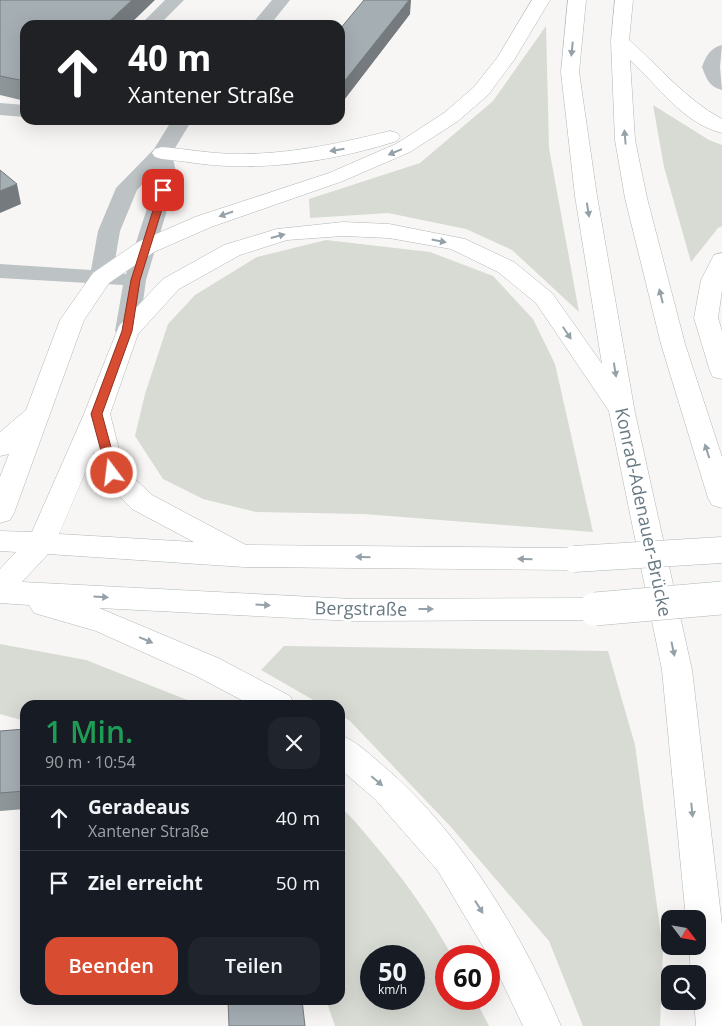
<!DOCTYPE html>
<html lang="de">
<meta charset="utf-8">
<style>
body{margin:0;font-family:"Open Sans",sans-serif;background:#20242c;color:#f1f3f6;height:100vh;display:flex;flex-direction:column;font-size:19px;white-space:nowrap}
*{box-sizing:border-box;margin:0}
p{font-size:16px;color:#9ea1a6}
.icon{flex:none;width:28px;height:28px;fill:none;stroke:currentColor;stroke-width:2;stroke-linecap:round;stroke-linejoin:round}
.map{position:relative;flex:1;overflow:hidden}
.sheet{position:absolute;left:20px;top:700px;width:325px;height:305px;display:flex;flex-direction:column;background:#171b24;border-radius:15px;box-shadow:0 5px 20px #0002}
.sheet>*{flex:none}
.hud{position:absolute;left:20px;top:20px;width:325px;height:105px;border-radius:15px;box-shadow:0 5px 20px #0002;background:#202124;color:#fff;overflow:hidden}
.needle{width:32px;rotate:121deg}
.buttons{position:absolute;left:661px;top:910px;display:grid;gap:10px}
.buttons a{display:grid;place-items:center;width:45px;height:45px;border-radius:10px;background:#171b24;box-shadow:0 5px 20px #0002;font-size:25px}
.speed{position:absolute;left:360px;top:945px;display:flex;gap:10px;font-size:25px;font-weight:700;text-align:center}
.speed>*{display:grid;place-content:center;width:65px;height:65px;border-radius:50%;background:#171b24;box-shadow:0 5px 20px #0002;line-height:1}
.speed small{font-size:12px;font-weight:400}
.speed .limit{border:8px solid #d22;background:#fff;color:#111}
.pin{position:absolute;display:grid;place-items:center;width:42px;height:42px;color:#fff;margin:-21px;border-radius:10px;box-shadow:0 2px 8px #0006}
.me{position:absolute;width:55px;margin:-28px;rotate:345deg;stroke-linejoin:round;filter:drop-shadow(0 0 4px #0008)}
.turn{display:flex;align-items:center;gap:18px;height:105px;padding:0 25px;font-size:22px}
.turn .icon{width:65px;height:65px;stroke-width:2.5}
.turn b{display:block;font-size:35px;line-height:42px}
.round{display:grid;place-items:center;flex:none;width:52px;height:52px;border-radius:15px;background:#20242c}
.headline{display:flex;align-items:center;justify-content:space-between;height:85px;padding:0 25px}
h1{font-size:30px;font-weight:600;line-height:38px;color:#1e9e55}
.cta{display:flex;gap:10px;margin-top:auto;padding:10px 25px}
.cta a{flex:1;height:58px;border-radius:15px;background:#d84c32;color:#fff;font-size:20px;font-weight:600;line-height:58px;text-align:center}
.cta a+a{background:#20242c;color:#f1f3f6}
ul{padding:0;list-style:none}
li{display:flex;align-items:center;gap:15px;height:65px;padding:0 25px;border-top:1px solid #363941}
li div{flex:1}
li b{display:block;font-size:19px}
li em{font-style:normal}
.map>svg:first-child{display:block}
</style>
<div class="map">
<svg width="722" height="1026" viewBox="0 0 722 1026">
<rect width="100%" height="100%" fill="#f7f6f4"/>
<path fill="#d7dbd3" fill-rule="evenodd" d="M546,26l3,122 30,164 -67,-62 -46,-21 -78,-16 -78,5 -1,-19 111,-36 73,-62z
M653,105l56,35 13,5v81l-4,2 -27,34 -27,-95z
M326,240l104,12 63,24 40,43 22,45 38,168 -229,-18 -108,-2 -53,-13 -40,-20 -28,-43 10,-42 23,-70 27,-29 62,-38z
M0,644l86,16 114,45h-175v16l-25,-7z
M284,646l324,5 27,94 28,205 -3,76h-77l-34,-85 -98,-114 -101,-106 -10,-6v-10h-18l-61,-35z
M340,807c13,11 23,24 34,37 30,35 56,72 78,112h-6v43h29l14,27h-154l-9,-26h14zM414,956v43h-43v-43z"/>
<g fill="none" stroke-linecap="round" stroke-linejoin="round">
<g stroke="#b1b7ba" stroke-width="1">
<path id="major" d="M532,0h18l-36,60 -26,35 -30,26 -48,31 -67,29 -132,46 -57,25 -45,31 -25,37 -70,193 -4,7 -10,3v-46l9,-23 -9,2v-24l26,-22 34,-90 33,-47 45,-31 57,-25 134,-44 67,-29 48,-31 30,-26 23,-29z
M568,0h18l-7,72 18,124 38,217 57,257 30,255v101h-26l-2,-25h4v-27h-7l-2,-28h9v-27h-12l-24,-249 -53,-259 -73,-108 -38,-31 -47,-23 -62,-11 -46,-2 -56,4 -47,15 -61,34 -41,45 -28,80 14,55 28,26 94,50 328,3 10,3 4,8 -4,8 -10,3 -330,-3 -196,-13 -26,28 331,17 242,-1 10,3 5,8 -5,8 -10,3 -242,1 -254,-13 119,50 72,38 5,9h-44l-55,-29 -100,-45 -62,-18 -5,-8 -29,-2v-34l16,-17 -16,-1v-20l32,1 52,-118 35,-88 44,-47 61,-34 53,-16 66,-7 46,2 76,15 49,23 38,31 50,71 -27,-168 -14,-124zM94,452l5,21 4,7 29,29 62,33 -135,-8z
M615,0h18l-4,40c31,27 56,59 93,79v14c-40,-10 -63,-47 -92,-73l5,80 12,58 38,146 37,113v51l-10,-3 -4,-7 -47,-154 -36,-146 -10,-58 -4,-99z
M390,131l7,2 3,4 -3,4c-54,17 -110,27 -166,25 -23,0 -46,-5 -69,-7l-7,-2 -3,-4 3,-4 7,-2c23,2 46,6 69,7 55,1 106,-10 159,-23z
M722,253v37l-4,28 4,13v48l-9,-2 -3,-6 -16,-53 7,-38 13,-25z
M340,735c16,6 27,17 40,28 79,66 141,168 181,263h-38l-29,-61 -56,-94 -63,-72 -35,-30z"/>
</g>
<path fill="#bdc2c5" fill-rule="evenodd" d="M165,0h19l-25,25h-19z
M272,0h18l-20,25h-19z
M722,45l-2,22 2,23c-13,-3 -16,-12 -20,-23 4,-11 8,-19 20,-22z
M0,103l25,2v12l-25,-2z
M172,120h20l-20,33 5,24 -31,103 -7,51 -4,5 -8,3 -8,-3 -4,-5 8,-46 -123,-7v-14l91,6 7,-39 18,-43 38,-39zM155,171l2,6 -31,97 -13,-2 7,-41 17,-41z"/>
<use href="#major" fill="#fff" fill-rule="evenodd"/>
<g stroke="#b1b7ba" stroke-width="27" stroke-linecap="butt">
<path id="major-bridge-far1" d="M574,559l148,-9"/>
</g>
<g stroke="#b1b7ba" stroke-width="34" stroke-linecap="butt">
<path id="major-bridge" d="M595,609l127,-11"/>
</g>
<use href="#major-bridge-far1" stroke="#fff" stroke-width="26"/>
<use href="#major-bridge" stroke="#fff" stroke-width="33"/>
</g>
<path fill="#8e969a" d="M0,0l25,25v76l-25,-6z
M410,14l-66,86 -4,-1v-70z
M25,729v80l-25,2v-80z"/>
<path fill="#747a7d" d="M132,0h23l-26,25h-24z
M409,0h2l-1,14 -66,86 -1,-17z
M17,184l4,20 -21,9v-22z"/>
<path fill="#a5aeb3" stroke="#747a7d" d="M0,0h132l-27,25h-80v56l-25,-5z
M364,0h45l-66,83 -3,-1v-53z
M0,170l17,14 -17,7z
M25,729v62l-25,2v-62z
M228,1000h74l3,26h-76z"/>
<defs><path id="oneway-solid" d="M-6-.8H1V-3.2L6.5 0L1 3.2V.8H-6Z" transform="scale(1.25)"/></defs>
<g fill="#95a1a8">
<use href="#oneway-solid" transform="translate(572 49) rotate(96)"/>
<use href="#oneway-solid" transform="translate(625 137) rotate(-95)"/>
<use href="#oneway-solid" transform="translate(337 150) rotate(171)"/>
<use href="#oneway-solid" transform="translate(395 152) rotate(157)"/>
<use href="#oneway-solid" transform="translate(588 210) rotate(81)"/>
<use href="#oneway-solid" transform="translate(226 214) rotate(161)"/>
<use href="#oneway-solid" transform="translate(278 236) rotate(-15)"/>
<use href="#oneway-solid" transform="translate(439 241) rotate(11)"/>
<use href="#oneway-solid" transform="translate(661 296) rotate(-104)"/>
<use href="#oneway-solid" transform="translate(567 333) rotate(56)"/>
<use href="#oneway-solid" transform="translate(615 370) rotate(81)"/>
<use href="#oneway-solid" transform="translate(707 451) rotate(-108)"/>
<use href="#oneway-solid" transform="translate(363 557) rotate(-179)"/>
<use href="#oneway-solid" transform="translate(525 559) rotate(-179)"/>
<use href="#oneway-solid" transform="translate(101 597) rotate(3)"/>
<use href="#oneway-solid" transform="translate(263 605) rotate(3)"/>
<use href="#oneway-solid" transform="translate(426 609)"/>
<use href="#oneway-solid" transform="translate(146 640) rotate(23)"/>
<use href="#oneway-solid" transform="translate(673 649) rotate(78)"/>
<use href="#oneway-solid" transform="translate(377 781) rotate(40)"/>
<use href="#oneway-solid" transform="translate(692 810) rotate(84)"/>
<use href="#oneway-solid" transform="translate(479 907) rotate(58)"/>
</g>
<path fill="#d84c32" stroke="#8c3120" d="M160,188l8,2 -28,90 -8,51 -30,83 16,59 -6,4 -5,-4 -16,-59 31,-83 9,-51z"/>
<g text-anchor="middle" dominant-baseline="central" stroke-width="5" stroke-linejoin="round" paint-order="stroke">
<g font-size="18" fill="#677983" stroke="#fff">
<text transform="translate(644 512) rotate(78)">Konrad-Adenauer-Brücke</text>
<text transform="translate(361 608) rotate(1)">Bergstraße</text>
</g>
</g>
</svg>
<div class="buttons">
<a><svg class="needle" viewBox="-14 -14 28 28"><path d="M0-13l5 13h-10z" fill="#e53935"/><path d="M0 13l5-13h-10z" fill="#9ea1a6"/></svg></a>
<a><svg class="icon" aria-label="search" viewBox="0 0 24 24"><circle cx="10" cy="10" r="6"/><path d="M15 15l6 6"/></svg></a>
</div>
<div class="speed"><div>50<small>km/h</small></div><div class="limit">60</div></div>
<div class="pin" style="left:163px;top:190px;background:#d93025"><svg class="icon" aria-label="arrive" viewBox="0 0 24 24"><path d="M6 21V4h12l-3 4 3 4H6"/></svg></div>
<svg class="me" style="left:112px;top:473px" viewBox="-20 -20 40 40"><circle r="17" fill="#d84c32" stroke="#fff" stroke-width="3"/><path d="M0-11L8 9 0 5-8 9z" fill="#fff"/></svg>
<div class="hud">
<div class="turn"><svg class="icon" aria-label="ahead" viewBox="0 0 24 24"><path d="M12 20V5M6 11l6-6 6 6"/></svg><div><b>40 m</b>Xantener Straße</div></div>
</div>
<section class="sheet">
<div class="headline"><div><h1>1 Min.</h1><p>90 m · 10:54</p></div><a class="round"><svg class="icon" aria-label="close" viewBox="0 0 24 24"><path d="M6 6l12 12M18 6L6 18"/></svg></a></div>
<ul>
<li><svg class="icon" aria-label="ahead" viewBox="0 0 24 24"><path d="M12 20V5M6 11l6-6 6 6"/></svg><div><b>Geradeaus</b><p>Xantener Straße</p></div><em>40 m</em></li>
<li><svg class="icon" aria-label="arrive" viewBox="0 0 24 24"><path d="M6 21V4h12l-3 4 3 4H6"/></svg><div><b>Ziel erreicht</b></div><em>50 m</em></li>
</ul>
<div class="cta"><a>Beenden</a><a>Teilen</a></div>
</section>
</div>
